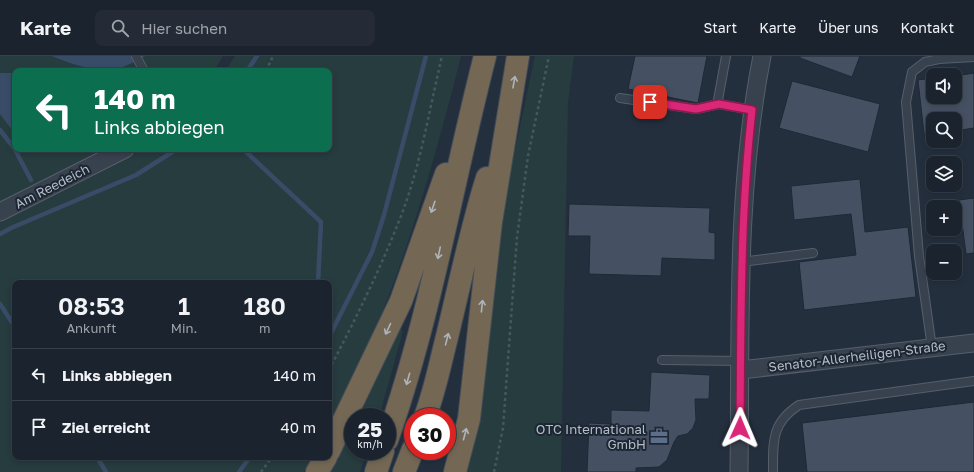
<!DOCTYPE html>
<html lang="de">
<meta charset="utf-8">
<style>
body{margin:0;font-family:"Golos Text",sans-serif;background:#242b36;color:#f1f3f6;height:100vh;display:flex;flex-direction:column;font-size:15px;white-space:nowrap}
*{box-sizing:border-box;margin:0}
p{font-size:13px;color:#a0a4aa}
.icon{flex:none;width:22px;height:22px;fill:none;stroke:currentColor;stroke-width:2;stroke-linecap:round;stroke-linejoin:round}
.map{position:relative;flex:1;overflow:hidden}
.details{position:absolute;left:12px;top:224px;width:320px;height:180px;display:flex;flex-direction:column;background:#1b232e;border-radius:8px;box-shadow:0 2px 6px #0003,0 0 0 1px #39404a}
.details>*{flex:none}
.top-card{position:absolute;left:12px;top:12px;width:320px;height:84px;border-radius:8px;box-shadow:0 2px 6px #0003,0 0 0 1px #39404a;background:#0b6e4f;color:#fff;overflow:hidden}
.controls{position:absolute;left:926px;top:12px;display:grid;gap:8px}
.controls a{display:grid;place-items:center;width:36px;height:36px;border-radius:8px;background:#1b232e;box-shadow:0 2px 6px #0003,0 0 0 1px #39404a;font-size:20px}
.speed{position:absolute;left:344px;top:352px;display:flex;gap:8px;font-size:20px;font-weight:700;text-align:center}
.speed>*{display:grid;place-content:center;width:52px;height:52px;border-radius:50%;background:#1b232e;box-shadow:0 2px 6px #0003,0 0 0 1px #39404a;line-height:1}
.speed small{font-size:10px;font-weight:400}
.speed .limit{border:6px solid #d22;background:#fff;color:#111}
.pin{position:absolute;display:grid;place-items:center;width:34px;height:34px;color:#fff;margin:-17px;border-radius:8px;box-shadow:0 2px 6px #0006}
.me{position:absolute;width:44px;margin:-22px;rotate:1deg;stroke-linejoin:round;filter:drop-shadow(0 0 3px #0008)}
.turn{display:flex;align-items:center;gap:14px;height:84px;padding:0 16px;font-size:18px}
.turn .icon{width:52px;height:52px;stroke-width:2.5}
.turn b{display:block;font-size:28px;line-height:34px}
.eta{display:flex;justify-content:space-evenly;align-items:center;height:68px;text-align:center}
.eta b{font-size:24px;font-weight:600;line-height:28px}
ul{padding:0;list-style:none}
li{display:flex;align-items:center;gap:12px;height:52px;padding:0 16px;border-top:1px solid #39404a}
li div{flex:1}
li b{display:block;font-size:15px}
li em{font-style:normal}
header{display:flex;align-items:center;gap:24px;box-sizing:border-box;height:56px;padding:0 20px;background:#1b232e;border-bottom:1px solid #39404a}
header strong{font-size:19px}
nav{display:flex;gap:22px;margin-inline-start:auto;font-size:14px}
.search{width:280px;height:36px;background:#242b36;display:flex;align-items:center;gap:10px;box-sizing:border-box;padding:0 14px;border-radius:8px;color:#a0a4aa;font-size:15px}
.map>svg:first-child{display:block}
</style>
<header>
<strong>Karte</strong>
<div class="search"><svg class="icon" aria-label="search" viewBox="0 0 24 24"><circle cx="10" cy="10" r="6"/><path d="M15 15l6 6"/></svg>Hier suchen</div>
<nav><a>Start</a><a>Karte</a><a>Über uns</a><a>Kontakt</a></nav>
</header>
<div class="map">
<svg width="974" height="416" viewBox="0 0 974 416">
<rect width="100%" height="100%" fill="#242f3e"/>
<path fill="#263c3f" d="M0,0h223l-9,15h-199v78h314v-78h-104l10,-15h226c-23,92 -49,184 -85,272 -14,33 -31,66 -47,98v-143h-314v174h298l-9,15h-304z
M535,0h39l-6,47 -7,369h-96l5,-20 16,-82 7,-82 14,-100z
M399,272l4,3 -24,86h-20z
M353,373v22h14l-7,21h-30z"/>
<path fill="#394c67" d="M52,0h93c-7,4 -15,8 -22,11 -20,8 -53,-3 -71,-11z
M0,17h15v61l-15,-20z"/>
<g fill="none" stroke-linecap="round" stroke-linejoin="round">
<path stroke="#394c67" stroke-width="4.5" d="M247,15l10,-15
M0,74l14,18 17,32
M243,93l78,73 -3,61
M0,178l11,-6 125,-53 41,-26
M0,248l15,23
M329,281l43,-85 12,-37 42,-159
M97,401l9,15
M239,416l11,-15"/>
</g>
<path fill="#455162" stroke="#1f2835" d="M635,0h72l-9,47 -70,-14z
M800,0h60l-8,21 -52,-19z
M974,17v55l-19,3v-12h-22v14l-9,1 -6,-54 15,-2v19h22v-21z
M792,25l88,23 -12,48 -89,-24z
M860,123l5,53 43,-5 8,70 -112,13 -5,-48 57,-7 -5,-41 -57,6 -3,-34z
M974,142v55l-8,1 -7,-54z
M569,148l141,4 -1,24 6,1v27l-53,-2 -1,18 -72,-2 1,-38h-22z
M651,316l59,3 -1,24h-14l1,21 -3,8 -6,6 -9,2 -4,6 -7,18 -8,7 -23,1v4h-49l2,-49 22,1v-14l38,1z
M974,346v70h-167l-5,-49z"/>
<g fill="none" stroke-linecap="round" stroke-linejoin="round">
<g stroke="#565f6c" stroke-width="10">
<path id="service" d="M136,0l8,15
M726,0l-8,44 1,4 33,6
M620,42l76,11 23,-5
M741,206l72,-9
M932,292l-13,-92 -13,-154 6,-30 13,-10 14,-3 35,-2
M662,304l79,1
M773,416c0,-30 -2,-49 26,-67l175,-24"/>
</g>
<g stroke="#565f6c" stroke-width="19">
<path id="minor" d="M0,156l125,-63
M741,314l233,-27
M739,416c2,-139 -4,-279 23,-416"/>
</g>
<g stroke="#434c59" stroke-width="24">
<path id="motorway" d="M425,361c8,-21 13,-43 18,-64 15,-59 26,-118 44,-175
M387,384c44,-125 65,-256 98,-384
M329,395l72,-150 45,-127
M317,416l9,-15
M376,416l7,-21
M404,416l9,-23
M455,416l14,-53 22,-197 27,-166"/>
</g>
<path stroke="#44595c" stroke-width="2.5" stroke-dasharray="3 3" stroke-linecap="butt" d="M266,15l7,-15
M329,314c25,-48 50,-98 70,-149 21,-52 30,-110 43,-165
M261,416l11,-15
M494,416l9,-44 14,-191 11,-81 21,-100"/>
<use href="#service" stroke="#38414e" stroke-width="8"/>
<use href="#minor" stroke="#38414e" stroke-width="17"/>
<use href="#motorway" stroke="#746855" stroke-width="22"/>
</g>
<defs><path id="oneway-shaft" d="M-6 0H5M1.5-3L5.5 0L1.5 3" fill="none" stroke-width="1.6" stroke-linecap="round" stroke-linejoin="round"/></defs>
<g stroke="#aeb4bd">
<use href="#oneway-shaft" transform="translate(514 26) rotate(-80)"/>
<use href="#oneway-shaft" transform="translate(433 151) rotate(109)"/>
<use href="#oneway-shaft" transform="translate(439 197) rotate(102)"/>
<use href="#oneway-shaft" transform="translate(482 250) rotate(-84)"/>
<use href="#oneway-shaft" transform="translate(388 273) rotate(115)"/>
<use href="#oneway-shaft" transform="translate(447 283) rotate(-76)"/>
<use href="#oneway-shaft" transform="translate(408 323) rotate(106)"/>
<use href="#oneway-shaft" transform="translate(465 378) rotate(-75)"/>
</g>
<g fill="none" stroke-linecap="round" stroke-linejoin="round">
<g stroke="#8e194d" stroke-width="10">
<path id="route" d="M650,46l46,7 23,-5 33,6c-12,106 -11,212 -12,318"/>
</g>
<use href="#route" stroke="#db2777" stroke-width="7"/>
</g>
<defs>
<g id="office-bare" transform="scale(1.38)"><path d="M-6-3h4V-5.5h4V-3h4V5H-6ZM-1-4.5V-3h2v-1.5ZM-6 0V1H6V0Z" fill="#5c6f8a" stroke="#1d2633" stroke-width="2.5" paint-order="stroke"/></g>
</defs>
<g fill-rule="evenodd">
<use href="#office-bare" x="659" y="380"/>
</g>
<g text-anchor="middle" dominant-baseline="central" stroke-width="4" stroke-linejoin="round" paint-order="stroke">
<g font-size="13" fill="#b4bcc9" stroke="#1d2633">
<text transform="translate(52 130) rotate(-27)">Am Reedeich</text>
<text transform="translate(857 300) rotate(-7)">Senator-Allerheiligen-Straße</text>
</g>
<g font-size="13" fill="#b4bcc9" stroke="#1d2633" text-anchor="end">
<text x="646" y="373">OTC International<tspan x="646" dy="15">GmbH</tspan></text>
</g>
</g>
</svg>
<div class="controls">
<a><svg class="icon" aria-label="sound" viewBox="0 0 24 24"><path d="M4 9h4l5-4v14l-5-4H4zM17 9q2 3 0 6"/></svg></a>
<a><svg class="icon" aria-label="search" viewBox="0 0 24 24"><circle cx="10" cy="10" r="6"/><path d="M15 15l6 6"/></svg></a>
<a><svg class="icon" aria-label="layers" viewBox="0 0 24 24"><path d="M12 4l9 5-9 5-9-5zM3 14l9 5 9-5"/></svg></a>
<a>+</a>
<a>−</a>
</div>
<div class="speed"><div>25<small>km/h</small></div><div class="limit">30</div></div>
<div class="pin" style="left:650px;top:46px;background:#d93025"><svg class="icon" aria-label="arrive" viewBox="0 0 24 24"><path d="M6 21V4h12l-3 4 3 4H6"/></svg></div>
<svg class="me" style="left:740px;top:372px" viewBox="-20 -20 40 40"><path d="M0-17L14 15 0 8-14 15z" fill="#db2777" stroke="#fff" stroke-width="4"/></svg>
<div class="top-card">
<div class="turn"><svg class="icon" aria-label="left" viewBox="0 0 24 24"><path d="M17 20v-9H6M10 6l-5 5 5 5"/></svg><div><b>140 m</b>Links abbiegen</div></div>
</div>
<section class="details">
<div class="eta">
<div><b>08:53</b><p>Ankunft</p></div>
<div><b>1</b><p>Min.</p></div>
<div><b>180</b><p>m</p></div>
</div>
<ul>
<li><svg class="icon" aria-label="left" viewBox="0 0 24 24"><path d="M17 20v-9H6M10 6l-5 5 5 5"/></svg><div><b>Links abbiegen</b></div><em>140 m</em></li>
<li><svg class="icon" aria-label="arrive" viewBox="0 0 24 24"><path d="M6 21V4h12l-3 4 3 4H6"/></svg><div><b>Ziel erreicht</b></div><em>40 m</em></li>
</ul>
</section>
</div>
